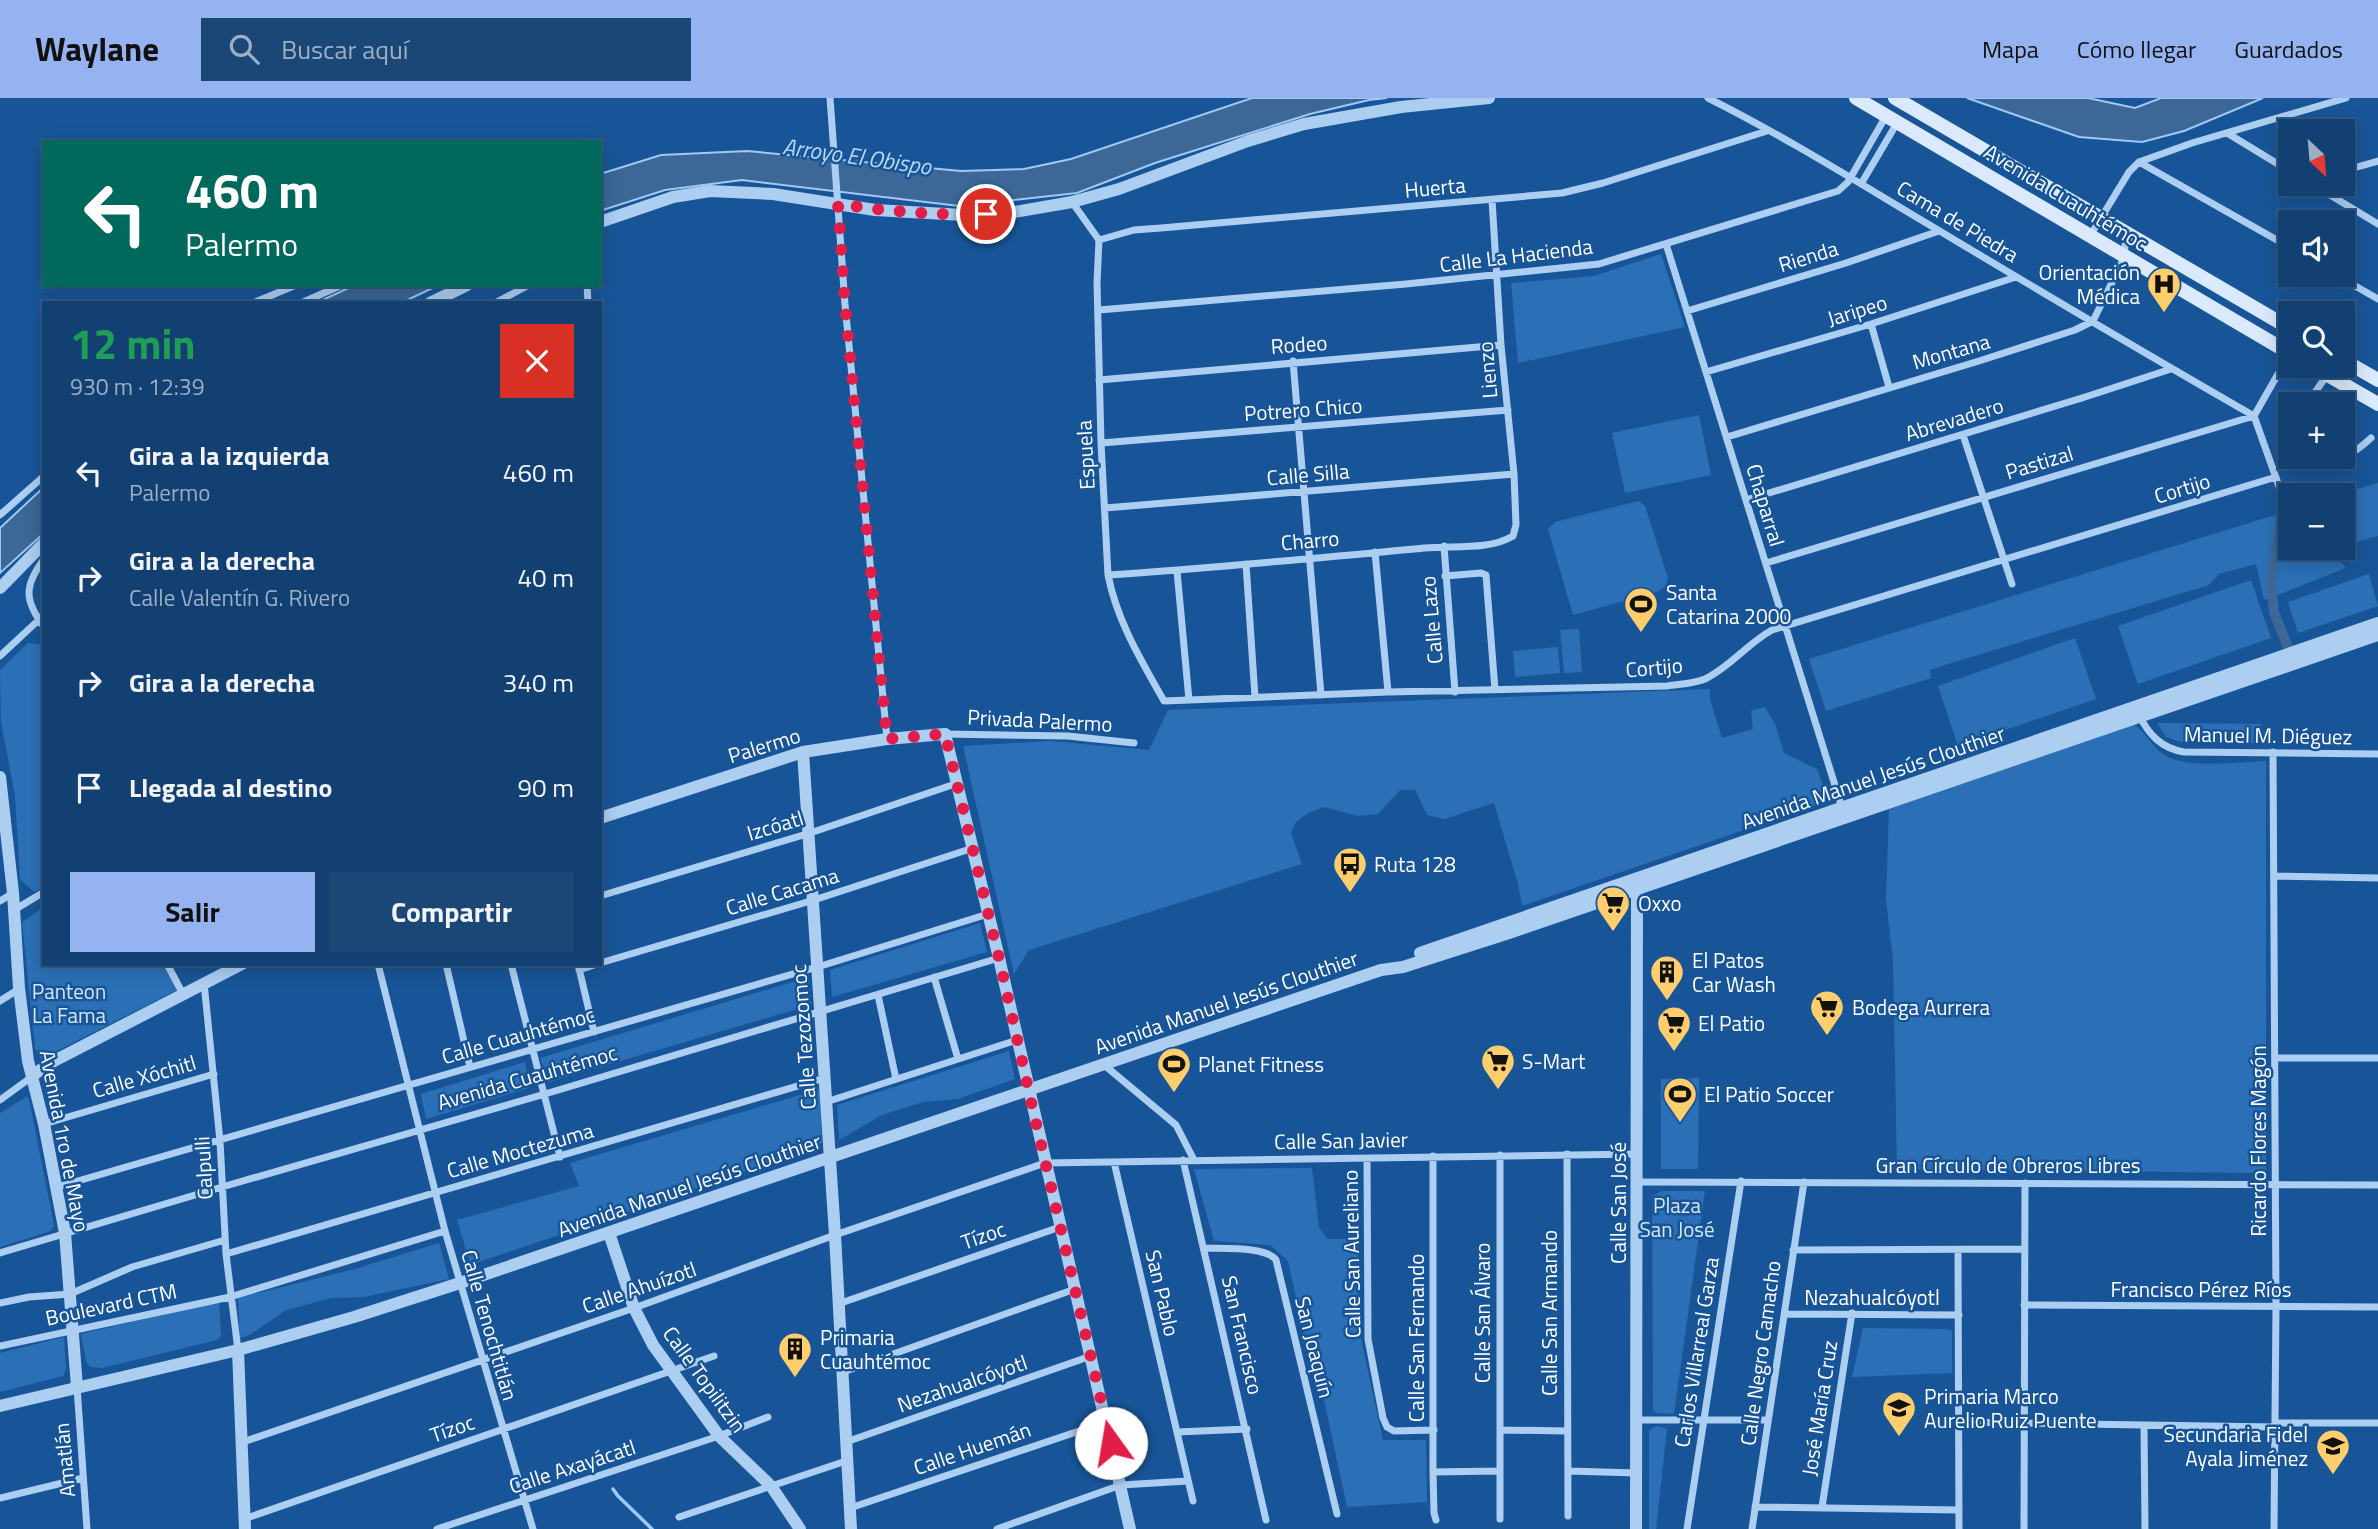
<!DOCTYPE html>
<html lang="es">
<meta charset="utf-8">
<style>
body{margin:0;font-family:"Titillium Web",sans-serif;background:#1b4777;color:#f1f3f6;height:100vh;display:flex;flex-direction:column;font-size:26px;white-space:nowrap}
*{box-sizing:border-box;margin:0}
p{font-size:23px;color:#9cafc4}
.icon{flex:none;width:38px;height:38px;fill:none;stroke:currentColor;stroke-width:2;stroke-linecap:round;stroke-linejoin:round}
.map{position:relative;flex:1;overflow:hidden}
.details{position:absolute;left:42px;top:203px;width:560px;height:665px;display:flex;flex-direction:column;background:#124072;border-radius:0px;box-shadow:0 4px 18px #0003,0 0 0 2px #315984}
.details>*{flex:none}
.banner{position:absolute;left:42px;top:42px;width:560px;height:147px;border-radius:0px;box-shadow:0 4px 18px #0003,0 0 0 2px #315984;background:#00695c;color:#fff;overflow:hidden}
.needle{width:46px;rotate:154deg}
.controls{position:absolute;left:2278px;top:21px;display:grid;gap:14px}
.controls a{display:grid;place-items:center;width:77px;height:77px;border-radius:0px;background:#124072;box-shadow:0 4px 18px #0003,0 0 0 2px #315984;font-size:35px}
.pin{position:absolute;display:grid;place-items:center;width:60px;height:60px;color:#fff;margin:-30px;border:4px solid #fff;border-radius:50%;box-shadow:0 2px 7px #0007}
.me{position:absolute;width:77px;margin:-38px;rotate:347deg;stroke-linejoin:round;filter:drop-shadow(0 0 5px #0008)}
.turn{display:flex;align-items:center;gap:24px;height:147px;padding:0 28px;font-size:32px}
.turn .icon{width:91px;height:91px;stroke-width:2.5}
.turn b{display:block;font-size:49px;line-height:60px}
.round{display:grid;place-items:center;flex:none;width:74px;height:74px;border-radius:0px;background:#1b4777}
.overview{display:flex;align-items:center;justify-content:space-between;height:119px;padding:0 28px}
h1{font-size:42px;font-weight:700;line-height:52px;color:#1e9e55}
.cta{display:flex;gap:14px;margin-top:auto;padding:14px 28px}
.cta a{flex:1;height:80px;border-radius:0px;background:#95b2f1;color:#111;font-size:28px;font-weight:700;line-height:80px;text-align:center}
.cta a+a{background:#1b4777;color:#f1f3f6}
ul{padding:0;list-style:none}
li{display:flex;align-items:center;gap:21px;height:105px;padding:0 28px}
li div{flex:1}
li b{display:block;font-size:26px}
li em{font-style:normal}
header{display:flex;align-items:center;gap:42px;box-sizing:border-box;height:98px;padding:0 35px;background:#95b2f1;color:#111}
header strong{font-size:33px}
nav{display:flex;gap:38px;margin-inline-start:auto;font-size:24px}
.search{width:490px;height:63px;background:#1b4777;display:flex;align-items:center;gap:18px;box-sizing:border-box;padding:0 24px;border-radius:0px;color:#9cafc4;font-size:26px}
.map>svg:first-child{display:block}
</style>
<header>
<strong>Waylane</strong>
<div class="search"><svg class="icon" aria-label="search" viewBox="0 0 24 24"><circle cx="10" cy="10" r="6"/><path d="M15 15l6 6"/></svg>Buscar aquí</div>
<nav><a>Mapa</a><a>Cómo llegar</a><a>Guardados</a></nav>
</header>
<div class="map">
<svg width="2378" height="1431" viewBox="0 0 2378 1431">
<rect width="100%" height="100%" fill="#185598"/>
<path fill="#2b70b6" d="M1661,156l24,73 -167,36 -7,-80 83,-7z
M1699,317l12,60 -86,18 -13,-60z
M2378,385v53l-35,10v-51h-5z
M1639,403l6,5 23,72 -2,8 -7,5 -86,24 -25,-86 7,-7z
M2291,412v38h47l-7,2 15,18 -82,32 -8,-36 -37,10 -10,11 -261,79 -18,6 1,8 -105,33 -17,-52z
M2369,476l9,32 -80,27 -10,-31z
M2251,482l20,58 -133,46 -20,-58z
M1579,531l3,43 -18,1 -4,-43z
M2075,540l21,61 -138,47 -20,-60z
M28,545l16,2v242l-10,5 -14,-13 -5,-83 -14,-75 -1,-51z
M1558,549l2,26 -45,4 -2,-26z
M1710,591v10l12,39 31,-9 -2,-18 14,-4 10,17 9,29 33,16 11,30 -14,7 -292,100 -4,-22 -24,-81 -50,16 -17,-4 -12,-25h-15l-22,24 -20,2 -34,-9 -16,6 -12,9 -5,11 11,31 -273,86 -15,24 -51,-228 87,-5 99,9 19,-40z
M2157,625l104,1 1,19h-77l-19,-6z
M2134,627c12,6 18,23 32,31 23,13 74,6 100,5v412l-369,-4 -4,-209 -7,-60 3,-91z
M44,809v57h119l14,26 -136,69 -6,-11 -13,-126z
M980,825l7,29 -155,45 -2,-27z
M809,879l2,28 -262,77 -9,-24z
M1009,953l6,28 -57,20 -35,3 -41,13 -43,25 -2,-35z
M525,964l4,26 -103,31 -5,-25z
M1699,980l-1,91h-37v-90z
M820,991l2,54 -7,5 -342,116 -4,-4 -12,-40 122,-34 -9,-23z
M26,999l3,2 25,126 -3,6 -51,16v-134z
M1312,1070l7,59 8,12h31v86l25,115h43l1,62 -80,5 -24,-112 -9,-14 -26,-120 -18,-16 -56,-4 -20,-72z
M1662,1093h43l-31,223 -17,-1 -4,-3 -1,-214z
M439,1145l10,36 -85,18 -33,1 -45,12 -35,24 -11,4 -2,-40 117,-29z
M219,1203l2,35 -4,4 -115,28 -12,-1 -4,-6 -5,-27z
M1863,1230l84,1 5,2v42l-100,4z
M64,1239l2,32 -3,7 -63,16v-39z
M1657,1328l10,3 -11,100h-7v-99z"/>
<path fill="#3c6797" stroke="#9ec9f4" stroke-width="2" d="M1252,0h135l-18,2 -59,14 -155,49 -78,30 -118,13 -217,-26 -77,10 -65,21v-37l61,-19 86,-4 214,20 63,-2 47,-10z
M1967,0h121l47,10 26,-10h102l-79,33 -42,11 -63,-5z
M355,187h84l-38,18h-85z
M44,389v46l-44,40v-45z"/>
<g fill="none" stroke-linecap="round" stroke-linejoin="round">
<path stroke="#9ec9f4" stroke-width="3.5" d="M613,1391l5,7 34,33"/>
<path stroke="#3c6797" stroke-width="10" d="M2283,412l-12,71 3,31 14,36"/>
<path stroke="#accef1" stroke-width="7" d="M830,0l15,206 42,435
M1708,0c78,39 154,87 230,132 105,63 210,125 316,186l31,87
M2227,35l64,39
M2139,64l152,86
M2343,73l35,-10
M1861,86l36,-61
M2312,86l66,40
M1072,104l27,38 -2,43 4,160 7,132c9,46 33,85 56,126l224,-9 279,-6c12,-2 26,-2 38,-7 25,-12 43,-36 67,-49l504,-153
M2090,138l39,-64 10,-10 53,-19 154,-45
M1099,142l35,-10 27,-2 401,-35 41,-10 164,-52
M1666,146l177,567
M2336,177l42,24
M587,187l1,18
M253,205l43,-18
M301,205l41,-18
M495,205l34,-18
M1099,212l307,-26 193,-20 239,-73 10,-9 38,-66
M1687,213l159,-48 93,-32
M1871,226l18,63
M1293,263l28,334
M1706,274l165,-48 145,-47
M1099,282l402,-35
M2307,306l20,-29
M1963,337l49,149
M1727,339l252,-76 96,-31 18,-9 31,-63 2,-24
M1101,345l407,-33
M2318,359l3,2c21,2 35,-7 50,-21
M1746,402l336,-102 89,-29
M1105,410l409,-34
M0,417l44,-39
M1444,448l11,146
M1375,454l13,140
M44,461c-20,27 -20,41 0,68
M1766,465l488,-147 36,-63
M1246,466l9,133
M1177,473l12,129
M1108,477c105,-7 210,-17 316,-27 28,-3 64,3 89,-12l3,-11 -2,-51 -13,-129 -9,-145
M1445,478l36,-3 5,2 9,115
M0,558l44,-41
M2139,617c10,20 22,33 45,37l194,2
M945,636l123,2 66,7
M2273,654l3,555 -2,222
M2274,778l104,2
M600,798l210,-63 148,-50
M0,803l13,-8
M14,812l30,-18
M600,865l214,-63 159,-52
M167,866l16,30
M378,866l67,267 88,298
M446,866l24,103
M511,866l49,193
M578,866l16,68
M579,872l18,-6
M934,879l24,82
M204,885l16,158 6,113 12,96
M878,897l18,84
M0,903l19,-12
M2276,960h102
M1103,966l73,61 18,35
M0,1002l33,-24
M826,1004l191,-62
M44,1026l170,-50
M1567,1056l1,362
M1500,1057v364
M1433,1058v316l1,41 2,7
M1367,1061l1,180 15,79 4,9 7,4 40,-1
M1183,1062l83,360
M1114,1064l79,339
M1638,1084l740,3
M57,1089l767,-222 164,-51
M1204,1150c18,1 62,-2 72,12l61,254
M1793,1152l230,-1
M1958,1152l1,279
M0,1155l222,-66 323,-93 454,-136
M226,1156l599,-176
M0,1205l29,-6 41,-3 62,-27 93,-27
M838,1206l222,-77
M2024,1207l354,2
M1785,1216l174,1
M0,1248l230,-49 215,-66
M843,1274l232,-83
M77,1289l10,142
M1638,1322h130
M1958,1324l316,5
M2275,1325h103
M2144,1328l1,103
M1500,1332l67,1
M1178,1334l69,-3
M243,1344l391,-134 201,-73 210,-72 592,-9
M846,1344l245,-86
M1568,1373l69,2
M1433,1374l66,-1
M0,1400l83,-20
M1755,1409l204,3
M1822,1409l30,-194
M850,1410l256,-86
M679,1419l167,-56
M244,1421l470,-163
M437,1431l282,-93 49,-19
M997,1431l124,-44 67,-4
M1687,1431l54,-348
M1752,1431l52,-347
M2024,1431l1,-346"/>
<path stroke="#accef1" stroke-width="12" d="M600,124l73,-25 37,-6 63,3 102,16 88,5 46,-2 63,-11 47,-13 129,-48 56,-17 97,-17 88,-9
M430,205l37,-18
M0,490l44,-45
M803,654l32,483 16,294
M0,679l13,116 6,95 9,73 16,63 21,109 12,154
M600,720l203,-66 84,-13 58,-5 54,224 131,571
M1420,855l958,-330
M33,977l21,-14 188,-97
M609,1135l25,75 19,37 66,91 52,50 29,43
M238,1252l7,179
M0,1308l238,-56 116,-33 106,-34 921,-313 22,-3 106,-34 869,-298
M1636,1431l1,-647"/>
<path stroke="#daeafc" stroke-width="14" d="M1856,0l435,256
M1895,0l396,231
M2343,262l35,20
M2312,268l66,38"/>
</g>
<g fill="none" stroke-linecap="round" stroke-linejoin="round">
<path stroke="#e11d48" stroke-width="12" stroke-dasharray="0 21.6" d="M986,116c-49,2 -99,-3 -148,-10l7,100 42,435 58,-5 54,224 33,148 79,337"/>
</g>
<defs>
<g id="hospital-pin" transform="scale(1.75)"><path d="M0 17L-7.5 6A9.5 9.5 0 1 1 7.5 6Z" fill="#ffce6c" stroke="#185598"/><path d="M-5-5h3v3.5h4V-5h3V5h-3V1.5h-4V5h-3Z" fill="#111"/></g>
<g id="stadium-pin" transform="scale(1.75)"><path d="M0 17L-7.5 6A9.5 9.5 0 1 1 7.5 6Z" fill="#ffce6c" stroke="#185598"/><path d="M0-5a6.5 5 0 1 0 0 10a6.5 5 0 1 0 0-10ZM-3.5-1.8h7v3.6h-7Z" fill="#111"/></g>
<g id="bus-pin" transform="scale(1.75)"><path d="M0 17L-7.5 6A9.5 9.5 0 1 1 7.5 6Z" fill="#ffce6c" stroke="#185598"/><path d="M-5-6H5V4H4V6H2V4H-2V6H-4V4H-5ZM-3.5-4V0h7V-4ZM-3.5 1.2v1.5H-2V1.2ZM2 1.2v1.5H3.5V1.2Z" fill="#111"/></g>
<g id="supermarket-pin" transform="scale(1.75)"><path d="M0 17L-7.5 6A9.5 9.5 0 1 1 7.5 6Z" fill="#ffce6c" stroke="#185598"/><path d="M-6-5.5h2.5l.6 2H6L4.5 2H-2.5L-4.4-4H-6ZM-1.5 3.2a1.3 1.3 0 1 0 .1 0ZM3 3.2a1.3 1.3 0 1 0 .1 0Z" fill="#111"/></g>
<g id="building-pin" transform="scale(1.75)"><path d="M0 17L-7.5 6A9.5 9.5 0 1 1 7.5 6Z" fill="#ffce6c" stroke="#185598"/><path d="M-4-6H4V6H1V3H-1V6H-4ZM-2.5-4.3h1.7v1.8h-1.7ZM.8-4.3h1.7v1.8H.8ZM-2.5-1h1.7V.8h-1.7ZM.8-1h1.7V.8H.8Z" fill="#111"/></g>
<g id="school-pin" transform="scale(1.75)"><path d="M0 17L-7.5 6A9.5 9.5 0 1 1 7.5 6Z" fill="#ffce6c" stroke="#185598"/><path d="M0-5L7-2L0 1L-7-2ZM-4 1L0 2.5L4 1V4Q0 6-4 4Z" fill="#111"/></g>
</defs>
<g fill-rule="evenodd">
<use href="#hospital-pin" x="2164" y="186"/>
<use href="#stadium-pin" x="1641" y="506"/>
<use href="#bus-pin" x="1350" y="766"/>
<use href="#supermarket-pin" x="1613" y="805"/>
<use href="#building-pin" x="1667" y="874"/>
<use href="#supermarket-pin" x="1827" y="909"/>
<use href="#supermarket-pin" x="1674" y="925"/>
<use href="#supermarket-pin" x="1498" y="963"/>
<use href="#stadium-pin" x="1174" y="966"/>
<use href="#stadium-pin" x="1680" y="996"/>
<use href="#building-pin" x="795" y="1251"/>
<use href="#school-pin" x="1899" y="1310"/>
<use href="#school-pin" x="2333" y="1348"/>
</g>
<g text-anchor="middle" dominant-baseline="central" stroke-width="5" stroke-linejoin="round" paint-order="stroke">
<g font-size="21" fill="#fff" stroke="#185598">
<text transform="translate(1435 89) rotate(-5)">Huerta</text>
<text transform="translate(2066 99) rotate(31)">Avenida Cuauhtémoc</text>
<text transform="translate(1958 123) rotate(31)">Cama de Piedra</text>
<text transform="translate(1516 157) rotate(-7)">Calle La Hacienda</text>
<text transform="translate(1808 158) rotate(-17)">Rienda</text>
<text transform="translate(1857 212) rotate(-17)">Jaripeo</text>
<text transform="translate(1299 246) rotate(-4)">Rodeo</text>
<text transform="translate(1951 253) rotate(-16)">Montana</text>
<text transform="translate(1487 272) rotate(-95)">Lienzo</text>
<text transform="translate(1303 311) rotate(-4)">Potrero Chico</text>
<text transform="translate(1954 321) rotate(-17)">Abrevadero</text>
<text transform="translate(1085 357) rotate(-93)">Espuela</text>
<text transform="translate(2039 364) rotate(-17)">Pastizal</text>
<text transform="translate(1308 376) rotate(-5)">Calle Silla</text>
<text transform="translate(2182 390) rotate(-17)">Cortijo</text>
<text transform="translate(1766 407) rotate(73)">Chaparral</text>
<text transform="translate(1310 442) rotate(-5)">Charro</text>
<text transform="translate(1431 522) rotate(-95)">Calle Lazo</text>
<text transform="translate(1654 569) rotate(-5)">Cortijo</text>
<text transform="translate(1040 622) rotate(3)">Privada Palermo</text>
<text transform="translate(2268 637) rotate(1)">Manuel M. Diéguez</text>
<text transform="translate(764 647) rotate(-17)">Palermo</text>
<text transform="translate(1873 679) rotate(-19)">Avenida Manuel Jesús Clouthier</text>
<text transform="translate(775 727) rotate(-17)">Izcóatl</text>
<text transform="translate(782 793) rotate(-17)">Calle Cacama</text>
<text transform="translate(1226 904) rotate(-19)">Avenida Manuel Jesús Clouthier</text>
<text transform="translate(518 937) rotate(-16)">Calle Cuauhtémoc</text>
<text transform="translate(803 939) rotate(-94)">Calle Tezozomoc</text>
<text transform="translate(144 978) rotate(-16)">Calle Xóchitl</text>
<text transform="translate(527 979) rotate(-16)">Avenida Cuauhtémoc</text>
<text transform="translate(1341 1042) rotate(-1)">Calle San Javier</text>
<text transform="translate(65 1043) rotate(79)">Avenida 1ro de Mayo</text>
<text transform="translate(2258 1043) rotate(-90)">Ricardo Flores Magón</text>
<text transform="translate(520 1052) rotate(-16)">Calle Moctezuma</text>
<text x="2008" y="1067">Gran Círculo de Obreros Libres</text>
<text transform="translate(203 1070) rotate(-93)">Calpulli</text>
<text transform="translate(689 1087) rotate(-19)">Avenida Manuel Jesús Clouthier</text>
<text transform="translate(1618 1105) rotate(-90)">Calle San José</text>
<text transform="translate(983 1137) rotate(-19)">Tízoc</text>
<text transform="translate(1351 1156) rotate(-91)">Calle San Aureliano</text>
<text transform="translate(639 1189) rotate(-19)">Calle Ahuízotl</text>
<text x="2201" y="1191">Francisco Pérez Ríos</text>
<text transform="translate(1163 1195) rotate(77)">San Pablo</text>
<text x="1872" y="1199">Nezahualcóyotl</text>
<text transform="translate(111 1206) rotate(-12)">Boulevard CTM</text>
<text transform="translate(1482 1215) rotate(-90)">Calle San Álvaro</text>
<text transform="translate(1549 1215) rotate(-90)">Calle San Armando</text>
<text transform="translate(490 1227) rotate(74)">Calle Tenochtitlán</text>
<text transform="translate(1243 1237) rotate(77)">San Francisco</text>
<text transform="translate(1416 1240) rotate(-90)">Calle San Fernando</text>
<text transform="translate(1315 1249) rotate(76)">San Joaquín</text>
<text transform="translate(1696 1254) rotate(-81)">Carlos Villarreal Garza</text>
<text transform="translate(1760 1255) rotate(-82)">Calle Negro Camacho</text>
<text transform="translate(705 1281) rotate(54)">Calle Topilitzin</text>
<text transform="translate(962 1285) rotate(-19)">Nezahualcóyotl</text>
<text transform="translate(1819 1310) rotate(-81)">José María Cruz</text>
<text transform="translate(452 1330) rotate(-19)">Tízoc</text>
<text transform="translate(972 1350) rotate(-19)">Calle Huemán</text>
<text transform="translate(64 1362) rotate(-95)">Amatlán</text>
<text transform="translate(572 1368) rotate(-18)">Calle Axayácatl</text>
</g>
<g font-size="21" fill="#fff" stroke="#185598" text-anchor="start">
<text x="2140" y="174" text-anchor="end">Orientación<tspan x="2140" dy="24">Médica</tspan></text>
<text x="1666" y="494">Santa<tspan x="1666" dy="24">Catarina 2000</tspan></text>
<text x="1374" y="766">Ruta 128</text>
<text x="1638" y="805">Oxxo</text>
<text x="1692" y="862">El Patos<tspan x="1692" dy="24">Car Wash</tspan></text>
<text x="1852" y="909">Bodega Aurrera</text>
<text x="1698" y="925">El Patio</text>
<text x="1522" y="963">S-Mart</text>
<text x="1198" y="966">Planet Fitness</text>
<text x="1704" y="996">El Patio Soccer</text>
<text x="820" y="1239">Primaria<tspan x="820" dy="24">Cuauhtémoc</tspan></text>
<text x="1924" y="1298">Primaria Marco<tspan x="1924" dy="24">Aurelio Ruiz Puente</tspan></text>
<text x="2308" y="1336" text-anchor="end">Secundaria Fidel<tspan x="2308" dy="24">Ayala Jiménez</tspan></text>
</g>
<g font-size="21" fill="#d3e7fc" stroke="#185598">
<text x="69" y="893">Panteon<tspan x="69" dy="24">La Fama</tspan></text>
<text x="1677" y="1107">Plaza<tspan x="1677" dy="24">San José</tspan></text>
</g>
<g font-size="23" font-style="italic" fill="#b8d8f8" stroke="#185598">
<text transform="translate(857 58) rotate(8)">Arroyo El Obispo</text>
</g>
</g>
</svg>
<div class="controls">
<a><svg class="needle" viewBox="-14 -14 28 28"><path d="M0-13l5 13h-10z" fill="#e53935"/><path d="M0 13l5-13h-10z" fill="#9cafc4"/></svg></a>
<a><svg class="icon" aria-label="sound" viewBox="0 0 24 24"><path d="M4 9h4l5-4v14l-5-4H4zM17 9q2 3 0 6"/></svg></a>
<a><svg class="icon" aria-label="search" viewBox="0 0 24 24"><circle cx="10" cy="10" r="6"/><path d="M15 15l6 6"/></svg></a>
<a>+</a>
<a>−</a>
</div>
<div class="pin" style="left:986px;top:116px;background:#d93025"><svg class="icon" aria-label="arrive" viewBox="0 0 24 24"><path d="M6 21V4h12l-3 4 3 4H6"/></svg></div>
<svg class="me" style="left:1111px;top:1345px" viewBox="-20 -20 40 40"><circle r="19" fill="#fff"/><path d="M0-13L10 11 0 6-10 11z" fill="#e11d48"/></svg>
<div class="banner">
<div class="turn"><svg class="icon" aria-label="left" viewBox="0 0 24 24"><path d="M17 20v-9H6M10 6l-5 5 5 5"/></svg><div><b>460 m</b>Palermo</div></div>
</div>
<section class="details">
<div class="overview"><div><h1>12 min</h1><p>930 m · 12:39</p></div><a class="round" style="background:#d93025;color:#fff"><svg class="icon" aria-label="close" viewBox="0 0 24 24"><path d="M6 6l12 12M18 6L6 18"/></svg></a></div>
<ul>
<li><svg class="icon" aria-label="left" viewBox="0 0 24 24"><path d="M17 20v-9H6M10 6l-5 5 5 5"/></svg><div><b>Gira a la izquierda</b><p>Palermo</p></div><em>460 m</em></li>
<li><svg class="icon" aria-label="right" viewBox="0 0 24 24"><path d="M7 20v-9h11M14 6l5 5-5 5"/></svg><div><b>Gira a la derecha</b><p>Calle Valentín G. Rivero</p></div><em>40 m</em></li>
<li><svg class="icon" aria-label="right" viewBox="0 0 24 24"><path d="M7 20v-9h11M14 6l5 5-5 5"/></svg><div><b>Gira a la derecha</b></div><em>340 m</em></li>
<li><svg class="icon" aria-label="arrive" viewBox="0 0 24 24"><path d="M6 21V4h12l-3 4 3 4H6"/></svg><div><b>Llegada al destino</b></div><em>90 m</em></li>
</ul>
<div class="cta"><a>Salir</a><a>Compartir</a></div>
</section>
</div>
